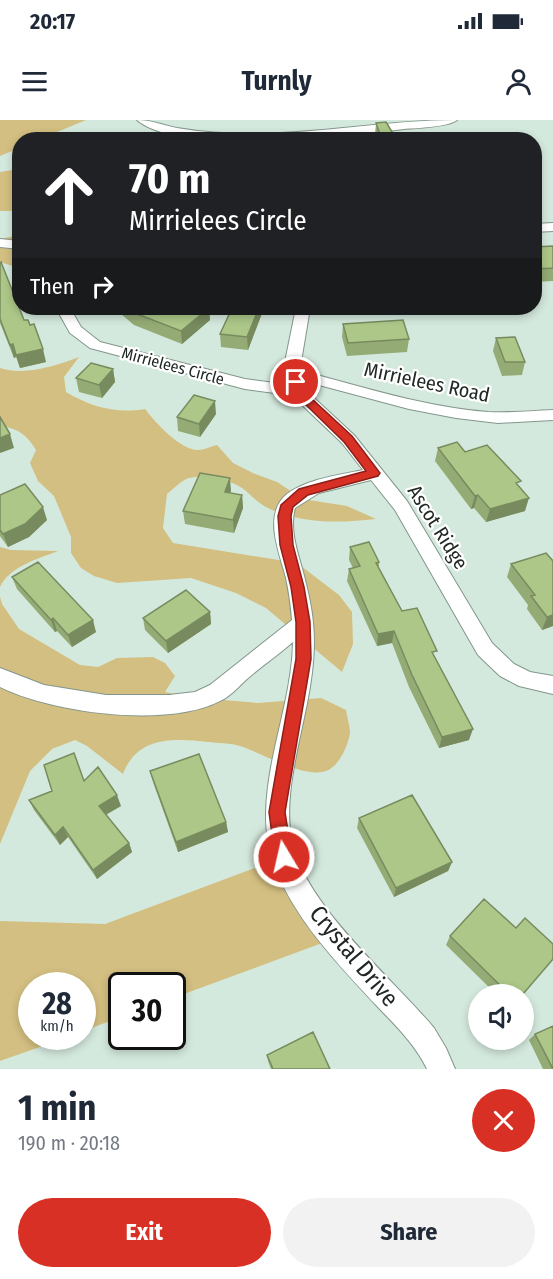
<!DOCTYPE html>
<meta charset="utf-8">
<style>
body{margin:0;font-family:"Fira Sans Condensed",sans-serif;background:#f2f2f3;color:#1f2937;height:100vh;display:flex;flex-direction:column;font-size:22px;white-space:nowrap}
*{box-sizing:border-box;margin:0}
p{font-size:20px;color:#747a83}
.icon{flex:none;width:33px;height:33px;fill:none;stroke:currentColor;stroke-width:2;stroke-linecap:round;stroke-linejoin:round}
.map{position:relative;height:949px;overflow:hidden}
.panel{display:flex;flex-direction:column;background:#fff;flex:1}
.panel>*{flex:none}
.hud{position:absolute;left:12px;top:12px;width:530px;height:183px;border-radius:24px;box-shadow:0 3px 9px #0003;background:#202124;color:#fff;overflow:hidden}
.controls{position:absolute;left:468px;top:864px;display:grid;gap:12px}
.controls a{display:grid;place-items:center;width:66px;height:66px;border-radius:50%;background:#fff;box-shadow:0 3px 9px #0003;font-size:30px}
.speed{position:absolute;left:18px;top:852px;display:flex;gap:12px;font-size:30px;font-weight:700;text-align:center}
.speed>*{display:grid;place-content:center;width:78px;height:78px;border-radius:50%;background:#fff;box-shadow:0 3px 9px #0003;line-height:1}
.speed small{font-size:15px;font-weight:400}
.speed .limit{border:3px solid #111;border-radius:9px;background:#fff;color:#111}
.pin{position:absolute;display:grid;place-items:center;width:51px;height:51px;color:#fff;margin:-26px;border:3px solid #fff;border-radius:50%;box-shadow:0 2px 6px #0007}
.me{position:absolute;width:66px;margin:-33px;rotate:351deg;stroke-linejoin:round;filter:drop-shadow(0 0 4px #0008)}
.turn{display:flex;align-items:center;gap:21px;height:126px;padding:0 18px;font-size:27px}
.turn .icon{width:78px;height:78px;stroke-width:2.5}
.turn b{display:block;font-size:42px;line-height:51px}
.then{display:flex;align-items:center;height:57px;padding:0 18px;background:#0003;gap:12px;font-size:22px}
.round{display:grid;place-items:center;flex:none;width:63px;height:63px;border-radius:32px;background:#f2f2f3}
.headline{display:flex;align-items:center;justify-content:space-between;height:102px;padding:0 18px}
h1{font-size:36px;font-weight:700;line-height:45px}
.button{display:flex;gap:12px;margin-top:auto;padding:12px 18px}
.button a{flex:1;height:69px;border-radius:36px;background:#d93025;color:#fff;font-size:24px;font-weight:700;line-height:69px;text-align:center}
.button a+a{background:#f2f2f3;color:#1f2937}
.status{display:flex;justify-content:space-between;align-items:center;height:42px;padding:0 30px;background:#fff;direction:ltr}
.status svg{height:16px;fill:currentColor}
header{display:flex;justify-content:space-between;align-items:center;height:78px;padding:0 18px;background:#fff;font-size:27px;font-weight:700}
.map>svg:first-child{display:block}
</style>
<div class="status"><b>20:17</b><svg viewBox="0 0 49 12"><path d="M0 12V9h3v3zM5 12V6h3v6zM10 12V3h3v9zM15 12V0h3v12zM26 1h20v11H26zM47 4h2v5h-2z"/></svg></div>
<header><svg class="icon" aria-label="menu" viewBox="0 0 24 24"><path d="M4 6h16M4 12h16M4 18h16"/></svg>Turnly<svg class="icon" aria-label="person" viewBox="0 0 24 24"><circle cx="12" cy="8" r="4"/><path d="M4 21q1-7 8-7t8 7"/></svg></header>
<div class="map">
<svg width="553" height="949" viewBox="0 0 553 949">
<rect width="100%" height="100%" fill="#d4e9dd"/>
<path fill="#d3bf81" d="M0,0h86l-46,19 -20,1 -1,8 -19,8z
M19,49v42h-19v-39z
M19,115v33l-19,-6v-23z
M79,237l-15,20 2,15c25,15 50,22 79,17 10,13 35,41 53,41 6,0 14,-4 19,-5l16,18 20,10 24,9 17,11 15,7 38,6 29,13c-36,4 -70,5 -104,-9 -12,-5 -17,-11 -26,-19 -14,-12 -39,-17 -57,-13 -7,2 -16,11 -22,16l-4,34 10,15 124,20 42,32 13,17 1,32 -11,28 -76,-64 -30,-15 -45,-15 -74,5 -23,-7 -13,-8 -10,-15v-16l-17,-41 -16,-15 -8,-18 6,-13c-9,-15 -18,-22 -36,-24v-58c24,8 56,-2 79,-11z
M0,427l11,3 47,1c-20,8 -48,15 -58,36z
M0,477l2,7 17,25 61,36 18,2 19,-9 36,-1 12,6 10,13 -10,16 24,5 69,6 63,-5 25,12c1,7 4,16 4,23 -2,13 -12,37 -28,39 -23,4 -60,-19 -82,-26 -10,-3 -22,-3 -32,-4 -34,-4 -71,-6 -85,32l-36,-28 -12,-6 -23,9 -22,22 -30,73z
M284,737l49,82 -160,59 -1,-12h-50l-1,31 -38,14 -1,-45h-50v50l36,1 -68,24v-140l105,3z"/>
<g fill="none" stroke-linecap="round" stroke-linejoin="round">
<g stroke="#83968c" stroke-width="2">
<path id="minor" d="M137,0c15,0 25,5 40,8 24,4 49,6 73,6 70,0 138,-14 207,-14 -8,7 -40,8 -53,9 -54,7 -228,26 -267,-9z
M553,103v8l-19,1v-8z
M0,119l20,2v8l-20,-2z
M56,188h14l11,19 19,15 145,37 45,6 -5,-23 11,-54h14l-9,54 1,9c61,16 123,36 186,41 22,1 43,-1 65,-2v10l-55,3 -42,-5 -47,-9 -105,-28 9,16 41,38 53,66 85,142 22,21 16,8 23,4v18l-34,-8 -19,-10 -22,-21 -83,-145 -24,-30 -52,13 -24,15c-7,25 6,52 11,76 5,19 8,39 8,58 0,49 -17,96 -23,144 -2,17 -3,34 0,50 10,67 101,141 143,192l12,20 9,21h-28c-12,-25 -32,-44 -51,-64 -48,-52 -112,-116 -110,-192 1,-58 26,-113 27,-171 -15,13 -31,24 -46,37 -8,7 -15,16 -25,21 -52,29 -170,13 -222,-13v-19l44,17 62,10h63l26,-3 15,-7 82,-65c-1,-14 -3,-28 -6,-42 -6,-24 -24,-64 1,-84 20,-15 52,-19 76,-24l-21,-27 -41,-39 -4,-8 -52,-7 -155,-41 -20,-15z"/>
</g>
<use href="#minor" fill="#fff" fill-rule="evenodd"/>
</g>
<path fill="#94ab75" d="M376,3l21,17h-20l-2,-5z
M553,126v35l-19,1v-35z
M0,143l24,57 22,42 -26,6 -4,-11 -2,1 -14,-35z
M114,188h95l1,12 -28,24 -48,-19z
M232,188h32l-16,42 -27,-3 -1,-13z
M343,204l66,15 -2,13 -60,4 -5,-19z
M496,218l29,24 -3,13 -20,1 -9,-25z
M113,249l2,13 -13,16 -23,-6 -3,-14z
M216,294l-16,23 -22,-6 -1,-14z
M438,328l27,4 54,35 6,24 -39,11 -12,-14 -3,1 -36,-48z
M230,358v15l12,2 1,13 -9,25 -49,-9 -2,-13z
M0,375l47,25 -18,17 -21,10 -8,-11z
M350,427l29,15v5l23,44 33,46 34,83 -30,8 -30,-61 -17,-44 -15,3 -30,-65 2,-12 4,-1 -4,-8z
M553,441v65l-11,4 -15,-21 1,-4 -21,-28 4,-13z
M12,457l84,55 -24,15 -15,-16 -2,1 -38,-43z
M210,492l1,12 -43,29 -23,-23 -2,-12z
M150,651l76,51 2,10 -50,20 -25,-70z
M84,661l37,25 -15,9 23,28 3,9 -35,27 -29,-42 -8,8 -26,-35 -5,-10z
M359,698l93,44 -4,9 -54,26 -37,-69z
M516,808l7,66h-27l-50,-49 4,-9z
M535,914l18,35h-10l-14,-29z
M267,935l63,14h-59l-3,-8z"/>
<path fill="#788b5f" d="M209,188l1,12 -28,24 -1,-13z
M259,188h5l-16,42 -1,-13z
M13,224l3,13 -2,1 -4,-13z
M43,229l3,13 -26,6 -4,-13z
M113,249l2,13 -13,16 -3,-13z
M215,281l1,13 -16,23 -1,-13z
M10,314l4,14 -14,5v-15z
M230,358l1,13 -6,14v-13z
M242,375l1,13 -9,25 -1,-13z
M478,375l-4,13 -3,1 4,-13z
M529,378l-4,13 -39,11 4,-13z
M43,387l4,13 -18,17 -21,10 -5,-13z
M210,492l1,12 -43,29 -2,-12z
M553,495v11l-11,4 5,-13z
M53,498l4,13 -2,1 -4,-12z
M93,500l3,12 -24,15 -4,-12z
M394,511l-2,12 -15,3 1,-12z
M473,609l-4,11 -30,8 3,-11z
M117,675l4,11 -18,10 -4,-10z
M226,702l2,10 -50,20 -2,-10z
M63,707l5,10 -8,8 -5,-10z
M129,723l3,9 -35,27 -4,-9z
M452,742l-4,9 -54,26 2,-9z"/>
<path fill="#acc788" stroke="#788b5f" stroke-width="1.5" d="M386,2l11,18h-15l-6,-17z
M553,126v22l-17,1 -2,-2v-20z
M1,142l23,58h4l2,5 4,-1 9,25 -27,6 -3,-11 -3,1 -10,-26v-56z
M127,188h82l-28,23 -49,-19z
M232,188h27l-12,29 -27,-3z
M403,200l6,19 -61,4 -5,-19z
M515,217l10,25h-20l-9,-24z
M91,243l22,6 -14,16 -23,-7z
M194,275l21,6 -16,23 -22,-7z
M0,297l10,17 -10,4z
M457,322l8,10 22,-7 34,36 -5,2 13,15 -39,11 -12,-14 -3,1 -37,-48z
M200,353l30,5 -5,14 17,3 -9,25 -50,-9z
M25,364l18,23 -18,17 -22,10 -3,-4v-35z
M369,422l10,20 -3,1 26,48 15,-3 20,43 -5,1 41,77 -31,8 -30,-62 -18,-44 -16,3 -29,-65 11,-3 -10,-19z
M546,433l7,8v54l-6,2 -16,-21 4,-1 -24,-31z
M38,442l55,58 -25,15 -15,-17 -2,2 -39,-43z
M186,470l24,22 -44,29 -23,-23z
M74,633l10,28 14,-14 19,28 -18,11 30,37 -36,27 -30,-43 -8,8 -26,-35 23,-9 -8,-26z
M199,634l27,68 -50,20 -26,-71z
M412,675l40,67 -56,26 -37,-70z
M484,779l32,29 9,-10 28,26v15l-30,35h-14l-59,-58z
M553,906v43l-18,-35z
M313,912l17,37h-57l-6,-14z"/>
<path fill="#d93025" stroke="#8d1f18" stroke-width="1.5" d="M296,259l4,1 11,18 41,38 28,37 -2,3 -70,19 -15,12 -2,9 2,29 11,42 6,35 1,37 -26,153 7,45 -2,6 -6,2 -6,-2 -3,-6 -6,-45 27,-153v-37l-5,-35 -11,-42 -2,-29 3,-11 18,-16 67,-18 -22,-29 -41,-40 -12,-20z"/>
<g text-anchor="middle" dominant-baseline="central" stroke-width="4.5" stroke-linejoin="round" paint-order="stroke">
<g font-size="16" fill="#202824" stroke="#fff">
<text transform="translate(173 246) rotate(15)">Mirrielees Circle</text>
</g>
<g font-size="20" fill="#202824" stroke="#fff">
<text transform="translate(427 262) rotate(12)">Mirrielees Road</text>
<text transform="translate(438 407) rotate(58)">Ascot Ridge</text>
</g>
<g font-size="24" fill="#202824" stroke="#fff">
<text transform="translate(354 836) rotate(50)">Crystal Drive</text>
</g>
</g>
</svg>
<div class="controls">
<a><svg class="icon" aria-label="sound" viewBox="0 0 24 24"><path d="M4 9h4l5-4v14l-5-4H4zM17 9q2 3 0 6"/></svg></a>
</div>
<div class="speed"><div>28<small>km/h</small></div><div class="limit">30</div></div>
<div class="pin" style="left:296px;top:262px;background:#d93025"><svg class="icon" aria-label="arrive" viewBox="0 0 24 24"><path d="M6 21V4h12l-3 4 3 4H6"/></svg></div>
<svg class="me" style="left:284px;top:737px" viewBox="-20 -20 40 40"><circle r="17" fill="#d93025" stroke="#fff" stroke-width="3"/><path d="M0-11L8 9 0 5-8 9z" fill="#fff"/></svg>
<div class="hud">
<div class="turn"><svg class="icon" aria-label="ahead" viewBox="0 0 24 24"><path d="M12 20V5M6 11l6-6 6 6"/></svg><div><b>70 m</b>Mirrielees Circle</div></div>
<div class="then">Then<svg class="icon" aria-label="right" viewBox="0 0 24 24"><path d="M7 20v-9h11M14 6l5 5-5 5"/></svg></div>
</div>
</div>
<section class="panel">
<div class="headline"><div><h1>1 min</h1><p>190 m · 20:18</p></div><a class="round" style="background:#d93025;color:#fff"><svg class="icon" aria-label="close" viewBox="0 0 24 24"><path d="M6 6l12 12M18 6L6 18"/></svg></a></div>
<div class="button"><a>Exit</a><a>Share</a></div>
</section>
